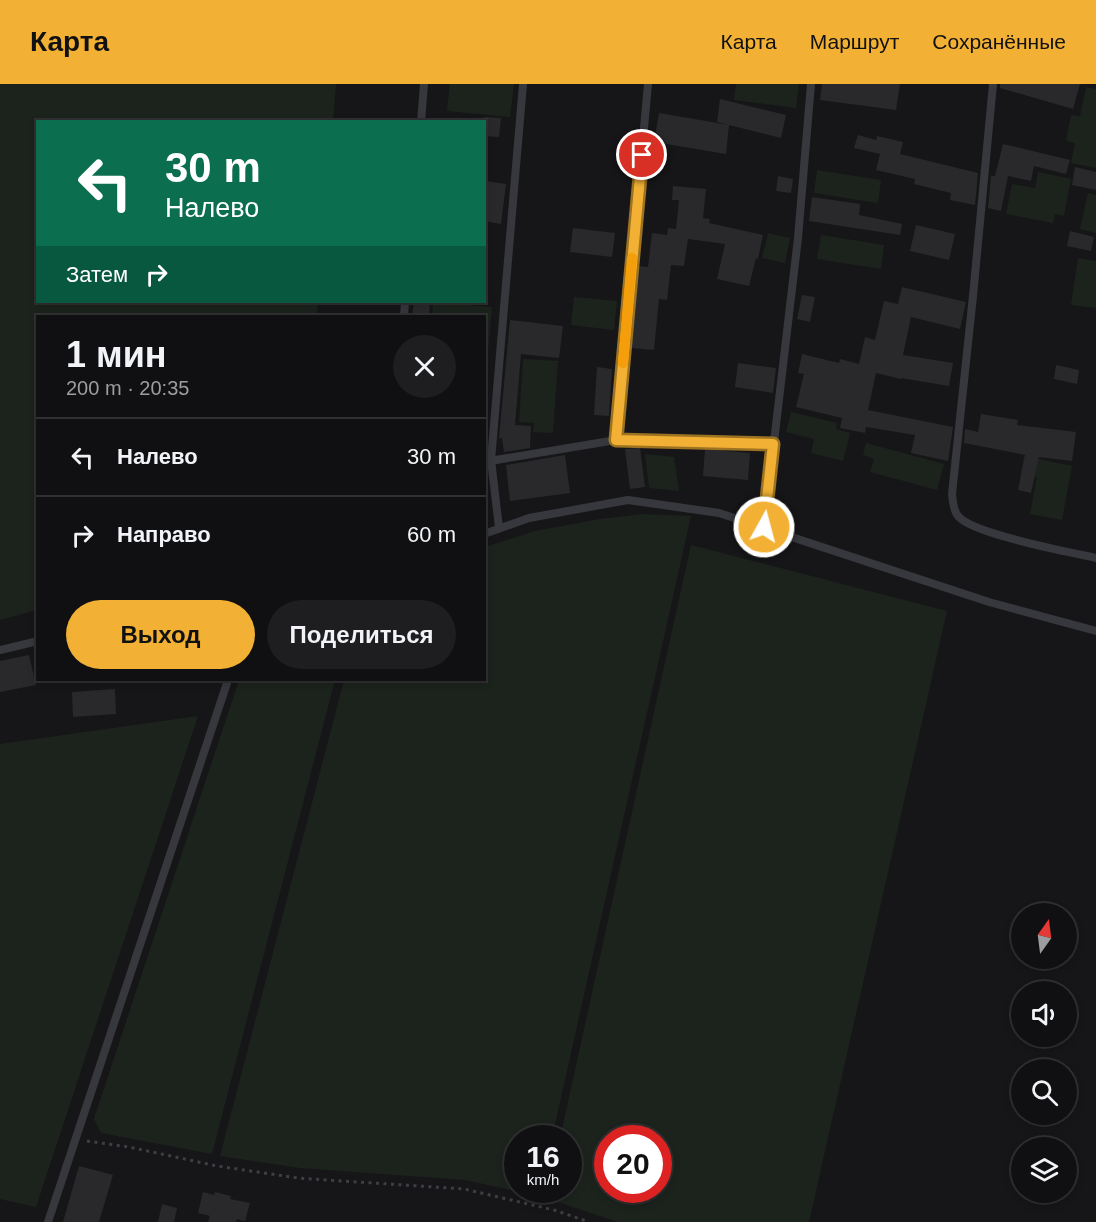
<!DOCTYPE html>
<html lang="ru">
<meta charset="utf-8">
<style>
body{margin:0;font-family:Helvetica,sans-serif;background:#1e1e20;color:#f1f3f6;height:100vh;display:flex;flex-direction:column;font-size:22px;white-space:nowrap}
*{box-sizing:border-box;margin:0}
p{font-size:20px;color:#9c9d9f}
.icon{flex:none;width:33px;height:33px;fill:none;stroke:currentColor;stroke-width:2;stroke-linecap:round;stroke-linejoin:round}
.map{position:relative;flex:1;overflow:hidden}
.panel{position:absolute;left:36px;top:231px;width:450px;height:366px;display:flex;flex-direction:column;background:#101012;border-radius:0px;box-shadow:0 3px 9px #0003,0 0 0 2px #303032}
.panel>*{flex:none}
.banner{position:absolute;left:36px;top:36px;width:450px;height:183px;border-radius:0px;box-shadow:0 3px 9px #0003,0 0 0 2px #303032;background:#0b6e4f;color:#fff;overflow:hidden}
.needle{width:39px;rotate:14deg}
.controls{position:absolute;left:1011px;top:819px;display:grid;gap:12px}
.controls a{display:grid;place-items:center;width:66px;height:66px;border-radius:50%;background:#101012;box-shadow:0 3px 9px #0003,0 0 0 2px #303032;font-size:30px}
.speed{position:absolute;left:504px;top:1041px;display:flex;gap:12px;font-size:30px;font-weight:700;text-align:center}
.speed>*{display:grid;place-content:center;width:78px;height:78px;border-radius:50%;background:#101012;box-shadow:0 3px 9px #0003,0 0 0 2px #303032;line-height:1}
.speed small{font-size:15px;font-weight:400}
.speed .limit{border:9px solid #d22;background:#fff;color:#111}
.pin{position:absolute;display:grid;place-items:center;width:51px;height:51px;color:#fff;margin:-26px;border:3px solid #fff;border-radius:50%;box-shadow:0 2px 6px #0007}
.me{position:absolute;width:66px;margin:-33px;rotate:7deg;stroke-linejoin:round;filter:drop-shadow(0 0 4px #0008)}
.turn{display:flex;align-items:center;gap:21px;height:126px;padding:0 30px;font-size:27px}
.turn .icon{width:78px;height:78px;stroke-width:2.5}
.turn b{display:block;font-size:42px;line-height:51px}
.then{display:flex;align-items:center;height:57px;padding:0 30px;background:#0003;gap:12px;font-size:22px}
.round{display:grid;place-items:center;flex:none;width:63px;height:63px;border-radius:32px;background:#1e1e20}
.headline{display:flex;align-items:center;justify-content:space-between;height:102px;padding:0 30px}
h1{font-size:36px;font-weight:700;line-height:45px}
.cta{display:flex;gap:12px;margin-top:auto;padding:12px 30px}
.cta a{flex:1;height:69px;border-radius:36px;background:#f2b134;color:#111;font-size:24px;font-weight:700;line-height:69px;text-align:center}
.cta a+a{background:#1e1e20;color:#f1f3f6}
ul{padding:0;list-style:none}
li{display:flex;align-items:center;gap:18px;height:78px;padding:0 30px;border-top:2px solid #303032}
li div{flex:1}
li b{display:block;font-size:22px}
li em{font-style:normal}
header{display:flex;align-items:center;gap:36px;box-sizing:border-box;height:84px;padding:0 30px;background:#f2b134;color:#111}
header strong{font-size:28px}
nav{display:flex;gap:33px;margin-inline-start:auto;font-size:21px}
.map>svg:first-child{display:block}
</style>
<header>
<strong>Карта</strong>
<nav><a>Карта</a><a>Маршрут</a><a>Сохранённые</a></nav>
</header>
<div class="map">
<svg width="1096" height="1138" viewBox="0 0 1096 1138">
<rect width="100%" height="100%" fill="#161618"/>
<path fill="#1c231d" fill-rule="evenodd" d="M0,0h336l-3,37 -295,1v180h280l-1,14h-279l-1,294 -37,10z
M450,0h64l-4,33 -63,-6z
M736,0h63l-3,24 -62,-8z
M1086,3l10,2v79l-25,-5 4,-20 -9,-2 5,-26 9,1z
M817,86l64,10 -3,23 -64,-10z
M1038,88l33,7 -7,37 -9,-2 -2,9 -47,-9 6,-30 23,4z
M1088,109l8,2v38l-16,-4z
M768,149l22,5 -5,25 -23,-5z
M821,151l63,10 -3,24 -64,-10z
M1078,174l18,3v47l-25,-3z
M574,213l43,4 -3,29 -43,-5z
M433,218l59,5 -5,58 -2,-1 -1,-48h-52z
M523,275l35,2 -5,72 -20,-1 1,-9 -15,-1z
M791,328l46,11 -1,6 14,4 -7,28 -32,-8 3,-14 -28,-7z
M866,359l78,21 -7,26 -67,-18 4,-13 -11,-4z
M645,370l29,3 5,34 -30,-3z
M1024,372l48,10 -10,54 -32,-6 7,-37 -16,-3z
M643,430l48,2 -139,622h-34v52h22l-1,6 -74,-16 -165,-12 -80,-12 124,-476h140l1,-133 50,-16 65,-12z
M691,461l256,66 -138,611h-191l-72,-24 2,-8h20v-52h-8zM658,1054v52h-50v-52z
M239,596h96l-123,474 -111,-21 -7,-14z
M198,632l-162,491 -36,-8v-455z"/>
<path fill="#29292c" d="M822,0h78l-4,26 -76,-10z
M1000,0h80l-7,25 -73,-21z
M720,15l66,16 -5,23 -64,-16z
M659,29l70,12 -3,29 -72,-12z
M484,33l17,1 -2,19 -15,-1z
M858,51l18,5 1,-4 26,6 -3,12 78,19 -3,32 -25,-5 1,-7 -37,-9 1,-5 -39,-9 4,-16 -26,-6z
M1003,60l67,16 -4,14 -32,-8 -3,15 -23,-5 -7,35 -13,-3 3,-32h4z
M1075,83l21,5v18l-24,-5z
M778,92l15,3 -2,14 -15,-2z
M486,97l20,3 -5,40 -17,-3z
M673,102l33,3 -3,29 7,1 -1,4 54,12 -5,24 -2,-1 -7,28 -32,-7 8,-35 -37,-5 -4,27 -13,-1 -4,35 -8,-1 -5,51 -23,-2 7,-82 10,1 4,-34 15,2 1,-7 8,1 3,-29h-7z
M812,113l48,7 -1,11 43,9 -2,11 -91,-14z
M916,141l39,9 -6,26 -39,-9z
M573,144l42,5 -3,24 -42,-5z
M1070,147l24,6 -3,14 -24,-5z
M902,203l64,15 -6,27 -49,-12 -8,38 50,8 -4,23 -48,-8v1l-25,-6 -8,37 85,17 -5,34 -37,-8 4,-18 -49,-8 -1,6 -25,-5 2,-10 -46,-11 8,-33 -6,-1 4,-19 37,9 1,-4 19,5 6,-27 10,3 9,-39 14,3z
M802,211l13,2 -5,25 -13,-3z
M414,218h16l-1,14h-17z
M510,236l53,6 -4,32 -38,-4 -6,71 16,1 -1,22 -26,4 -2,-14h-3z
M738,279l38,5 -3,25 -38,-6z
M1056,281l23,5 -2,14 -23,-5z
M597,283l15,2 -3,47 -15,-1z
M981,330l37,6 -1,5 59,7 -4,29 -33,-4 -8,36 -13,-3 7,-35 -61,-12 1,-14 13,3z
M640,364l5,39 -15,2 -5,-40z
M705,365l45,4 -2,27 -45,-4z
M565,371l5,38 -60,8 -4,-36z
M29,571l7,30 -36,7v-31z
M115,605l1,25 -43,3 -1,-25z
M79,1082l34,9 -14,47h-36z
M203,1108l11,3 1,-3 16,4 -1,3 20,4 -5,18 -8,-2 -1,3h-28l2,-6 -12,-3z
M162,1120l15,4 -3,14h-16z"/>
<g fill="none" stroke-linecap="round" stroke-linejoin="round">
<path stroke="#3d3f44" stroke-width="3" stroke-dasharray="3 4.5" stroke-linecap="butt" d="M87,1057l42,6 88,19 81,12 166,11 90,21 35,12"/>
<path stroke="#37383d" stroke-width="8" d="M648,0l-32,356 157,4
M993,0l-20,212 -21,198c1,7 1,16 6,22 14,18 112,36 138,42
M421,38l3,-38
M404,232l1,-14
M484,378l132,-22
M764,443l34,-289 13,-154
M499,444l-8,-68 32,-376
M484,450l45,-16 99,-18 91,13 270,89 107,29
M0,566l38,-9
M48,1138l180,-542"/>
</g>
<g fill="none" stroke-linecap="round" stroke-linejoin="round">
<g stroke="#9d7322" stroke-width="15">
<path id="route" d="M642,71l-26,285 157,4 -9,83"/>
</g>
<use href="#route" stroke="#f2b134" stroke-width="10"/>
<path stroke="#f59e0b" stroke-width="10" d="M623,279l9,-105"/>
</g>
</svg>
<div class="controls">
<a><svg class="needle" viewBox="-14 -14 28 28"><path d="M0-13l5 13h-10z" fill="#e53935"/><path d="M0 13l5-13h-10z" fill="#9c9d9f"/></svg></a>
<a><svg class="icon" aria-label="sound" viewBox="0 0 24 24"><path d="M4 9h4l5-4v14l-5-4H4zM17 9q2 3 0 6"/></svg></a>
<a><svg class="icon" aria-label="search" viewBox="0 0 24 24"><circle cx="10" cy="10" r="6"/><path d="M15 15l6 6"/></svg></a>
<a><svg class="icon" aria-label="layers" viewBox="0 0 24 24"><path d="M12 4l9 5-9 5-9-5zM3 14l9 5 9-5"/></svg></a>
</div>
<div class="speed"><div>16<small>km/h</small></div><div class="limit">20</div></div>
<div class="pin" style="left:642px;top:71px;background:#d93025"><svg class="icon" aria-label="arrive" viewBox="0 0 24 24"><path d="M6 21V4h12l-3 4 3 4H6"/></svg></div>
<svg class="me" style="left:764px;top:443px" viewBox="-20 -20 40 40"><circle r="17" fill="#f2b134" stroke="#fff" stroke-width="3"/><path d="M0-11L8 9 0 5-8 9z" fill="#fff"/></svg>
<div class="banner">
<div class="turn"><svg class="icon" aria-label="left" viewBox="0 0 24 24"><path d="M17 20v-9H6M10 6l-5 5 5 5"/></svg><div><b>30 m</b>Налево</div></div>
<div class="then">Затем<svg class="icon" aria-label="right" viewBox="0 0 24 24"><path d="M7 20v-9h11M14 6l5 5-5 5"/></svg></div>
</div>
<section class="panel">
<div class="headline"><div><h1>1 мин</h1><p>200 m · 20:35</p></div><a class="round"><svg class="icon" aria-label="close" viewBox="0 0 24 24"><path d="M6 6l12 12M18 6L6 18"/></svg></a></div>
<ul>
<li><svg class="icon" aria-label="left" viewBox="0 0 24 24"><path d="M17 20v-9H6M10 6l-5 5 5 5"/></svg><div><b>Налево</b></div><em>30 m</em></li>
<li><svg class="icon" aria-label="right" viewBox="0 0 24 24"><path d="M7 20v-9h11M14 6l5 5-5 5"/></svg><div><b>Направо</b></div><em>60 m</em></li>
</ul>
<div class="cta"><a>Выход</a><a>Поделиться</a></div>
</section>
</div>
